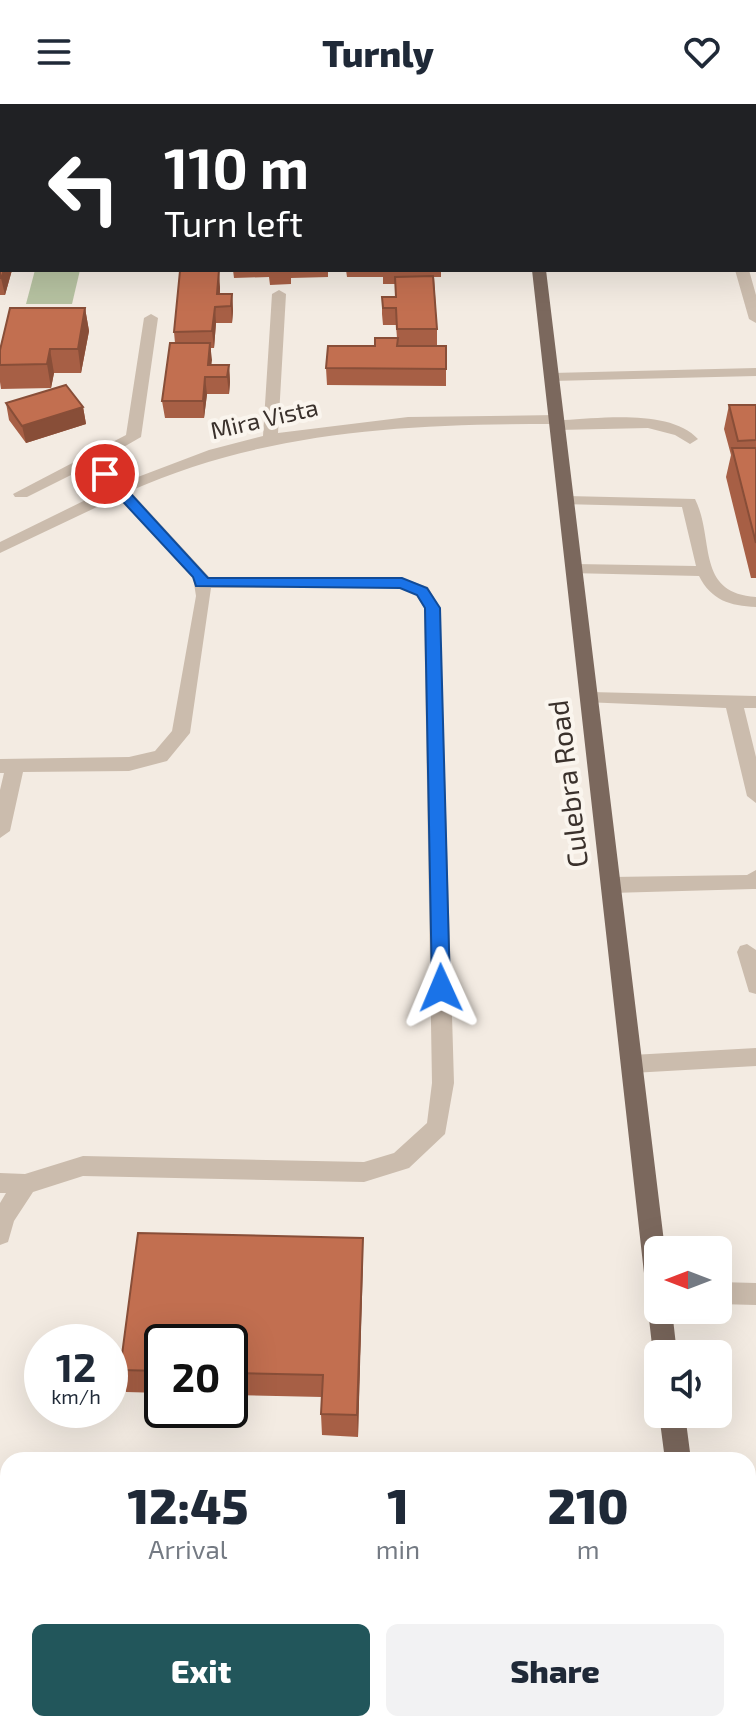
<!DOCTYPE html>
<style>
body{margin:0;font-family:"Exo 2",sans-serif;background:#f2f2f3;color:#1f2937;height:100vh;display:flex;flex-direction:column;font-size:30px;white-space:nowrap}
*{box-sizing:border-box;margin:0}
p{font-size:26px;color:#747a83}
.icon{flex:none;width:44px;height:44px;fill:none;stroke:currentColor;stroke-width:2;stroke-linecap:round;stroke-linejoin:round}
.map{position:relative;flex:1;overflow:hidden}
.side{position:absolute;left:0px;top:1348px;width:756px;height:280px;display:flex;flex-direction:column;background:#fff;border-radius:24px 24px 0 0;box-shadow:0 8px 32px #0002}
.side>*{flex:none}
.hud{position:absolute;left:0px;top:0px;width:756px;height:168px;box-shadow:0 8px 32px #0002;background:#202124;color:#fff;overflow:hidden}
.needle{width:52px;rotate:270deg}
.controls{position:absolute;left:644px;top:1132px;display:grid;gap:16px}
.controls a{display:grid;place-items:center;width:88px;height:88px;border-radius:12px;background:#fff;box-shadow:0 8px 32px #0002;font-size:40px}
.speed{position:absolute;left:24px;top:1220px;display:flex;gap:16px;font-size:40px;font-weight:700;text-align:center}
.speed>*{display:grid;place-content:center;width:104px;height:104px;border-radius:50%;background:#fff;box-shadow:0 8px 32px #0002;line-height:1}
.speed small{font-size:20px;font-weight:400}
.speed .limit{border:4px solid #111;border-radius:12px;background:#fff;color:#111}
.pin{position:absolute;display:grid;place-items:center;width:68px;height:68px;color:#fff;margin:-34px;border:4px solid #fff;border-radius:50%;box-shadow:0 2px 8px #0007}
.me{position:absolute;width:88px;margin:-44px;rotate:359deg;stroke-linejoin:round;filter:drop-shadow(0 0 6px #0008)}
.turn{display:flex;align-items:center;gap:28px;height:168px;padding:0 32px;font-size:36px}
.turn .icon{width:104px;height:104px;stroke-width:2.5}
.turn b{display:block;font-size:56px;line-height:68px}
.eta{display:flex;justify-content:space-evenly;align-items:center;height:136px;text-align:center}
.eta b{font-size:48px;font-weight:800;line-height:56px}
.cta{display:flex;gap:16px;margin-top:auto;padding:16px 32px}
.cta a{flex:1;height:92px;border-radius:12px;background:#22565b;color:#fff;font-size:32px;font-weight:800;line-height:92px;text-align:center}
.cta a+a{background:#f2f2f3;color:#1f2937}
header{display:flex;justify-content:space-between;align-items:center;height:104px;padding:0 32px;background:#fff;font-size:36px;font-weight:800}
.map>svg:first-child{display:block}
</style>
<header><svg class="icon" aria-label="menu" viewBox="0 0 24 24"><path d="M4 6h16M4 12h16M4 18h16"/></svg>Turnly<svg class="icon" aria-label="heart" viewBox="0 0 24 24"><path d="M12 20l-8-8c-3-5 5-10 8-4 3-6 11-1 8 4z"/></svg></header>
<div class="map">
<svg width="756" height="1628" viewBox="0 0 756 1628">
<rect width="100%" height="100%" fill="#f3ebe2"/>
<path fill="#b6c2a1" d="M35,166h45l-8,34h-46z"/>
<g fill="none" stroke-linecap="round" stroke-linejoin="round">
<path fill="#cbbcad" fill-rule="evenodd" d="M269,0h17l-18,2z
M348,0h12v2h-12z
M503,0h15l-16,2z
M754,62h2v8h-2z
M2,82v8l-2,1v-8z
M754,134h2v8h-2z
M735,166h14l7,25v28l-7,-4z
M279,186l7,4 -8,139 130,-16 149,-2 5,1 2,4c37,-2 107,-11 134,19l-8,5 -15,-9 -27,-7 -90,2 -5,-2 -1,-4c-146,0 -287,7 -422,67l80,87h192l26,9 12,21 14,475 -9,51 -36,34 -45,14 -281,-6 -50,16 -19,29 -6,21 -8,3v-42l6,-10h-6v-20l25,1 58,-18 281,6 30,-9 33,-30 5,-40 -8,-475 -8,-13 -16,-7h-189l-21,145 -23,28 -38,10 -106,1 -13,59 -10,7v-48l4,-17h-4v-14l129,-2 26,-6 17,-20 24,-135 -3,-19 -75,-80 -118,56v-11l110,-54 -21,-22 -62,31h-12l-2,-3 113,-59 18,-117 7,-4 7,4 -17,119 -40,23 21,23 87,-33 54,-14 9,-142z
M756,264v8l-204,5 -7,-4 7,-4z
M567,392l128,3c20,40 0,94 61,98v10c-26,-1 -45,-7 -57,-31l-130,-3 -2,-4 8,-5 121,2 -14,-59 -121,-3v-6z
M590,588l166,4v12h-12l12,49v46l-9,-7 -21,-88 -142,-6 -3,-4 3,-4z
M756,766v19h-3l-142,4 -7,-3 -3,-5 3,-5 7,-3 136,-2z
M747,840l9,6v44l-7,-2 -12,-40 3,-6z
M756,944v18l-124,7 -8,-3 -3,-6 3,-6 8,-3z
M718,1178l38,1v22l-38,-1z
M748,1392h8v26h-8z
M0,1547h8v28h-8z
M159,1620h28v8h-28z
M488,1620h28v8h-28z"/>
<path fill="#7b685d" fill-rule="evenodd" d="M513,0h12l1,2h-12z
M532,166h14l119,980h-7v60h14l5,44h-19v9l-5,-9 -5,-44 7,-9 -5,-2 -4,-8z
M659,1310h26l6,46h-26z
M696,1620h28l1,8h-28z"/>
</g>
<path fill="#a75f45" d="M159,0h51l-6,2h-43z
M401,0h33v2h-33z
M0,125l2,41h10l-7,25h-5z
M233,166h95v7l-37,1v6l-21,1 -1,-8 -35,1z
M346,166h95v7h-7l3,52v17l9,23v17l-119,-1 -1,-17 71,-30 -1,-13h-13l-1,-11v-17h13v-13h-12v-7h-36z
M220,183v7h12l1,17 -1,12h-16l-2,25h-3v17h18l1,17 -1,12h-22l-3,24h-39l-3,-17 13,-58 -1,-11z
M85,204l4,23 -8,42h-27l-3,15 -50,1 -1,-7v-32z
M6,299l77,4 3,17 -60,19 -17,-23z
M729,301h27v173h-5l-25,-101 5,-22 -7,-26z
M138,1129l225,5 -5,199 -36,-2 -1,-21 1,-17 -92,-2v-53h-68v51l-36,-1 -6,-22z"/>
<path fill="#884e38" d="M174,0h36l-6,2h-30z
M2,42v17l-2,1v-17z
M4,166h8l-7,25 -4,-17z
M219,166l1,17 -1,19 -2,-12z
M232,190l1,17 -1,12 -1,-17z
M215,203l1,16 -2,25 -2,-17z
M85,204l4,23 -8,42 -3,-24z
M210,239l2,17 -2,17 -2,-12z
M50,245l4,24 -3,15 -4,-24z
M229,261l1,17 -1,12 -2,-17z
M205,273l2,17 -3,24 -1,-17z
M83,303l3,17 -60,19 -4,-17z
M363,1134v24l-5,175 -1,-22z
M84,1620h10l-1,8h-10z"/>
<path fill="#c26f50" stroke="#884e38" stroke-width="2" d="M87,0h59l-7,2h-59z
M2,23v19l-2,1v-19z
M0,125h2v41h2l-3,8h-1z
M219,166l-2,24h15l-1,12 -16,1 -3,24 -38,1 6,-61z
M433,172l4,53h-40l-1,-21h-13l-1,-11h14l-1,-20z
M10,204h75l-7,41h-28l-3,15 -47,1v-15z
M375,234h23l-1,8h49v23l-120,-1 2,-22h47z
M170,239h40l-2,22h21l-2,12h-22l-2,24h-41z
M66,281l17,22 -61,19 -16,-23z
M729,301h27v35l-18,1z
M732,344h24v95z
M138,1129l225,5 -6,177 -36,-1 2,-39 -93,-2v-31h-68v29l-42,-1z
M0,1575h8v45h76l-1,8h-83z
M247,1620h154l-1,8h-154z"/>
<path fill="#1a73e8" stroke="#114b97" stroke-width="2" d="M105,366l5,1 98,107h194l25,10 13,20 10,380 -2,5h-14l-2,-5 -7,-380 -8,-13 -17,-7 -204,-2 -3,-9 -93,-100 -2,-3z"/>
<g text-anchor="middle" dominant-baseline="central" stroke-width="8" stroke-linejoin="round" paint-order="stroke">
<g font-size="24" fill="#3a312c" stroke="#faf5ee">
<text transform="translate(264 314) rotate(-13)">Mira Vista</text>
</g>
<g font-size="28" fill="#3a312c" stroke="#faf5ee">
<text transform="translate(567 680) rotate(-97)">Culebra Road</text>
</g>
</g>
</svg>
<div class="controls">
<a><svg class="needle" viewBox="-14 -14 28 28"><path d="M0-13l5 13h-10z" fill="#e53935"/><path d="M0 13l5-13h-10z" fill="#747a83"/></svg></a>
<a><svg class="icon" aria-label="sound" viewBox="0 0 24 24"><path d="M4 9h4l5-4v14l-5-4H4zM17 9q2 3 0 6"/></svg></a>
</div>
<div class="speed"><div>12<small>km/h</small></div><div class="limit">20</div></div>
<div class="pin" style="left:105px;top:370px;background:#d93025"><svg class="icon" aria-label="arrive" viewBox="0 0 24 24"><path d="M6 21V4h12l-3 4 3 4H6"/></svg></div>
<svg class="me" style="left:441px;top:884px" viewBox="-20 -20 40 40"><path d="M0-17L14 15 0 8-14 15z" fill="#1a73e8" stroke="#fff" stroke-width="4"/></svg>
<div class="hud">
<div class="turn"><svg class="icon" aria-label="left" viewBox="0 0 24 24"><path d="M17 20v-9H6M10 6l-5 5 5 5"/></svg><div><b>110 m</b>Turn left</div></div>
</div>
<section class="side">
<div class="eta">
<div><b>12:45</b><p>Arrival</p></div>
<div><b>1</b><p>min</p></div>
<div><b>210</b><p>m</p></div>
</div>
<div class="cta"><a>Exit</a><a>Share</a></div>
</section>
</div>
